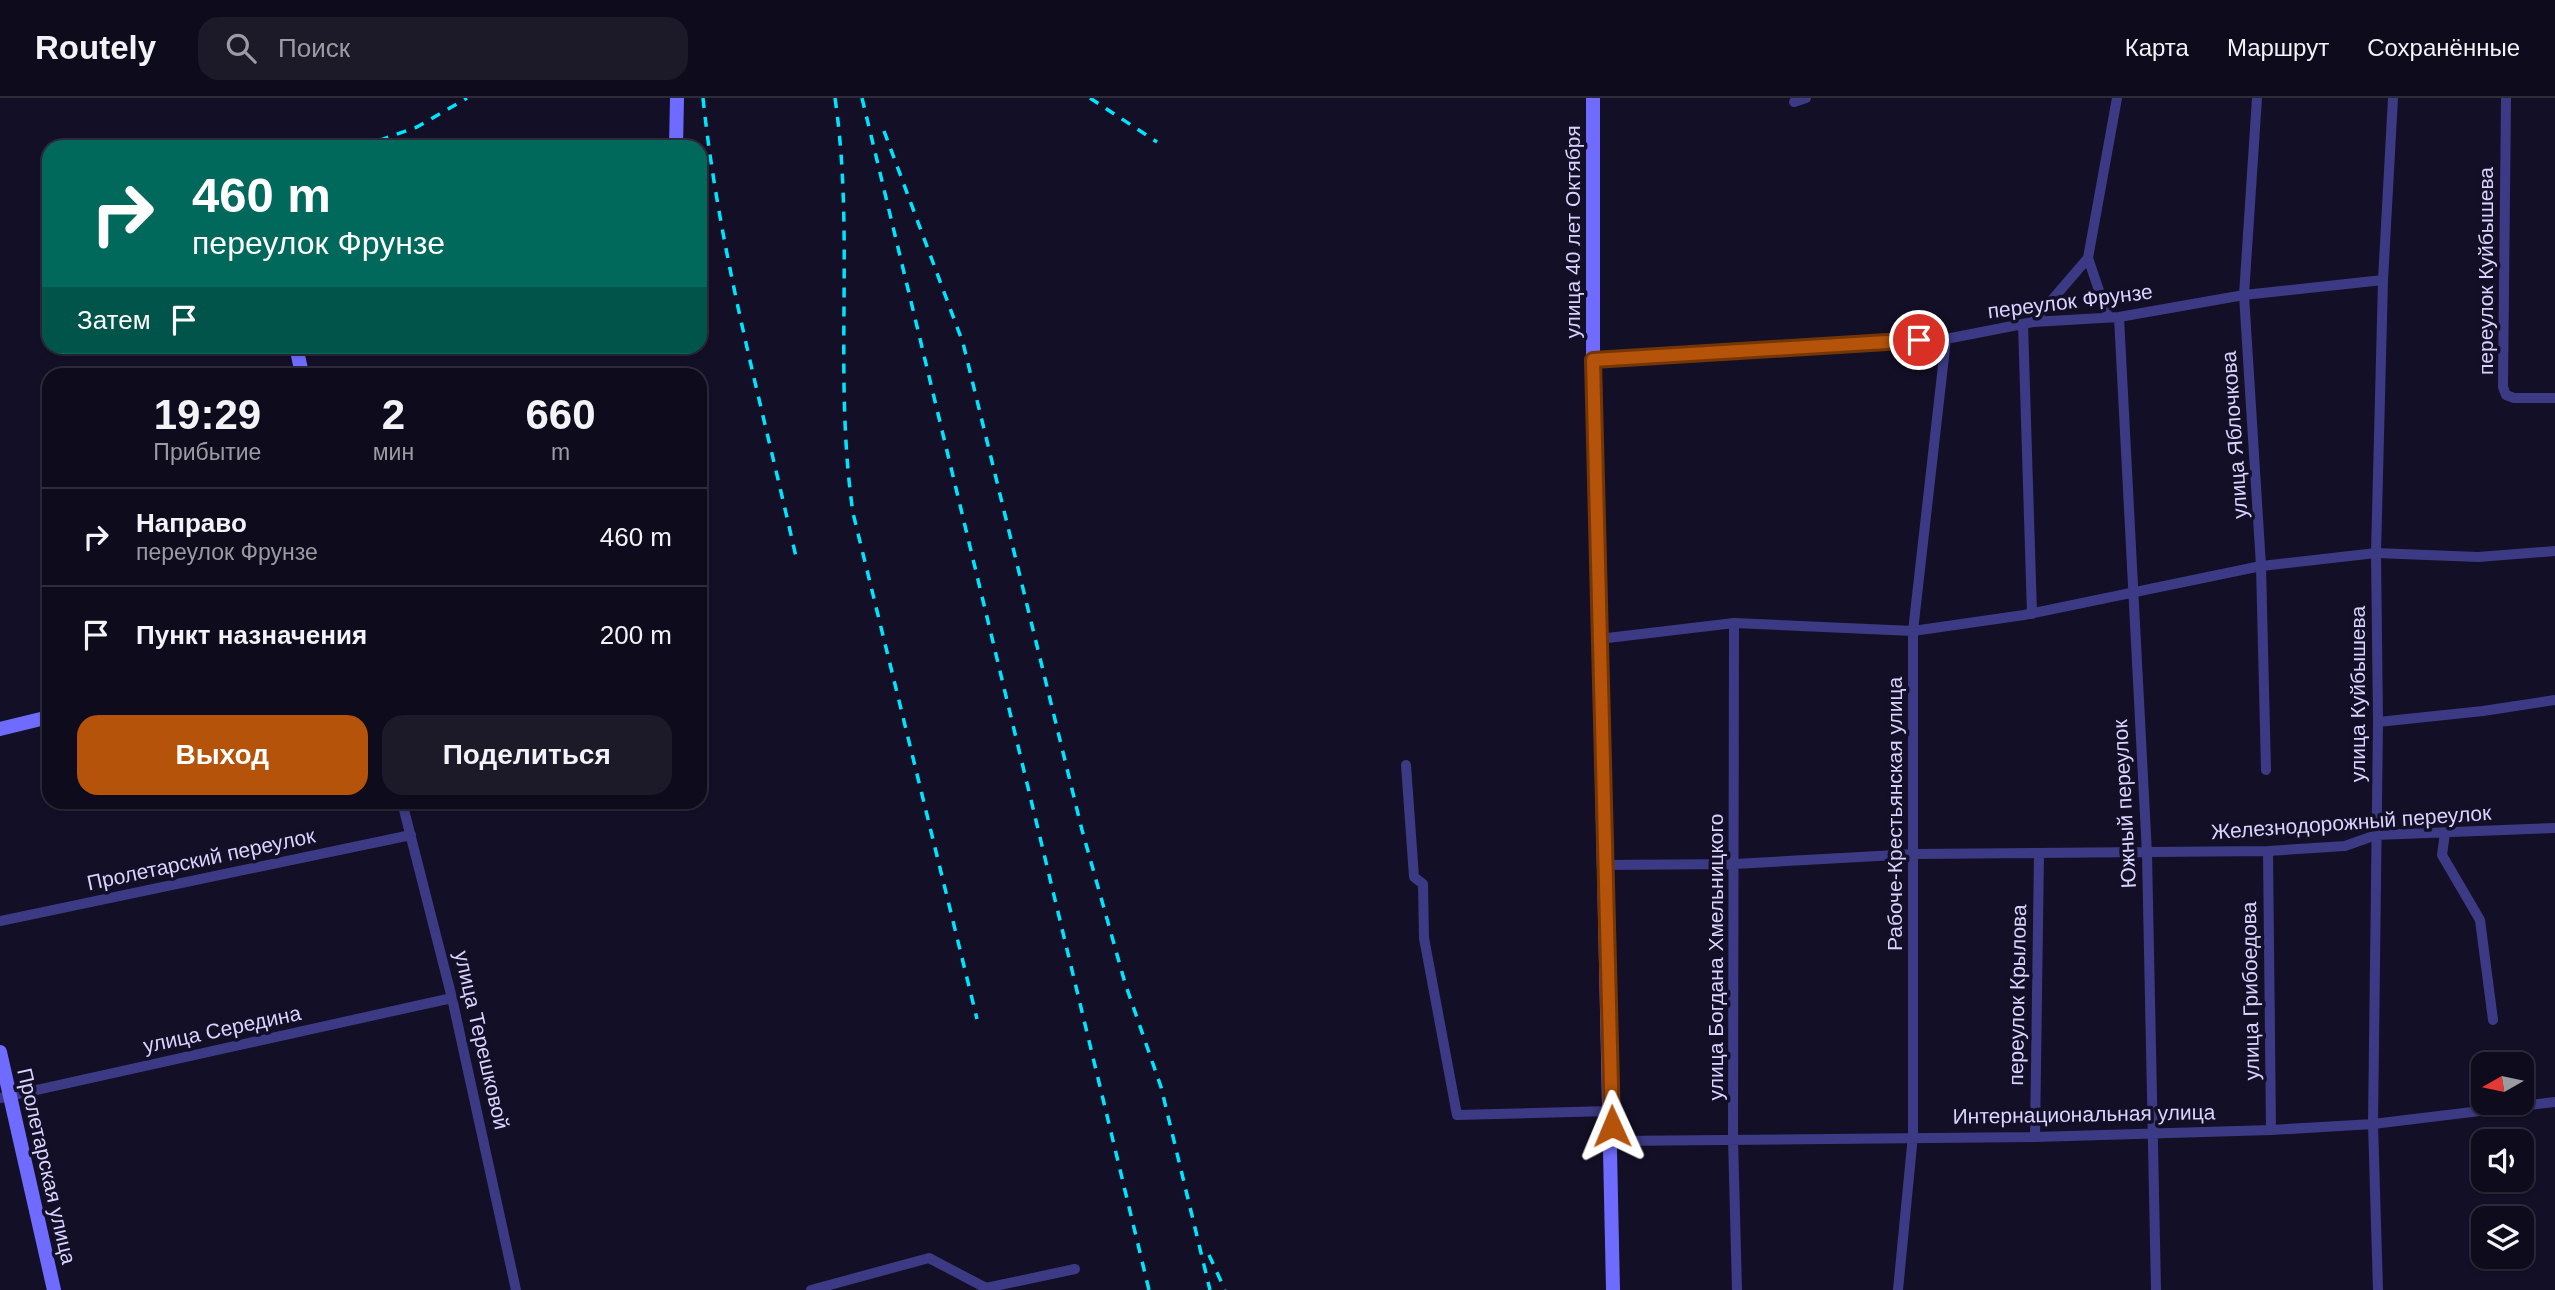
<!DOCTYPE html>
<html lang="ru">
<meta charset="utf-8">
<style>
body{margin:0;font-family:Arial,sans-serif;background:#1c1929;color:#f1f3f6;height:100vh;display:flex;flex-direction:column;font-size:26px;white-space:nowrap}
*{box-sizing:border-box;margin:0}
p{font-size:23px;color:#9b9ba3}
.icon{flex:none;width:38px;height:38px;fill:none;stroke:currentColor;stroke-width:2;stroke-linecap:round;stroke-linejoin:round}
.map{position:relative;flex:1;overflow:hidden}
.panel{position:absolute;left:42px;top:270px;width:665px;height:441px;display:flex;flex-direction:column;background:#0e0b1c;border-radius:21px;box-shadow:0 2px 5px #0004,0 0 0 2px #2e2b3b}
.panel>*{flex:none}
.top-card{position:absolute;left:42px;top:42px;width:665px;height:214px;border-radius:21px;box-shadow:0 2px 5px #0004,0 0 0 2px #2e2b3b;background:#00695c;color:#fff;overflow:hidden}
.needle{width:46px;rotate:261deg}
.tools{position:absolute;left:2471px;top:954px;display:grid;gap:14px}
.tools a{display:grid;place-items:center;width:63px;height:63px;border-radius:14px;background:#0e0b1c;box-shadow:0 2px 5px #0004,0 0 0 2px #2e2b3b;font-size:35px}
.pin{position:absolute;display:grid;place-items:center;width:60px;height:60px;color:#fff;margin:-30px;border:4px solid #fff;border-radius:50%;box-shadow:0 2px 7px #0007}
.me{position:absolute;width:77px;margin:-38px;rotate:359deg;stroke-linejoin:round;filter:drop-shadow(0 0 5px #0008)}
.turn{display:flex;align-items:center;gap:24px;height:147px;padding:0 35px;font-size:32px}
.turn .icon{width:91px;height:91px;stroke-width:2.5}
.turn b{display:block;font-size:49px;line-height:60px}
.then{display:flex;align-items:center;height:66px;padding:0 35px;background:#0003;gap:14px;font-size:26px}
.eta{display:flex;justify-content:space-evenly;align-items:center;height:119px;text-align:center}
.eta b{font-size:42px;font-weight:600;line-height:49px}
.primary-button{display:flex;gap:14px;margin-top:auto;padding:14px 35px}
.primary-button a{flex:1;height:80px;border-radius:21px;background:#b45309;color:#fff;font-size:28px;font-weight:600;line-height:80px;text-align:center}
.primary-button a+a{background:#1c1929;color:#f1f3f6}
ul{padding:0;list-style:none}
li{display:flex;align-items:center;gap:21px;height:98px;padding:0 35px;border-top:2px solid #2e2b3b}
li div{flex:1}
li b{display:block;font-size:26px}
li em{font-style:normal}
header{display:flex;align-items:center;gap:42px;box-sizing:border-box;height:98px;padding:0 35px;background:#0e0b1c;border-bottom:2px solid #2e2b3b}
header strong{font-size:33px}
nav{display:flex;gap:38px;margin-inline-start:auto;font-size:24px}
.search{width:490px;height:63px;background:#1c1929;display:flex;align-items:center;gap:18px;box-sizing:border-box;padding:0 24px;border-radius:21px;color:#9b9ba3;font-size:26px}
.map>svg:first-child{display:block}
</style>
<header>
<strong>Routely</strong>
<div class="search"><svg class="icon" aria-label="search" viewBox="0 0 24 24"><circle cx="10" cy="10" r="6"/><path d="M15 15l6 6"/></svg>Поиск</div>
<nav><a>Карта</a><a>Маршрут</a><a>Сохранённые</a></nav>
</header>
<div class="map">
<svg width="2555" height="1192" viewBox="0 0 2555 1192">
<rect width="100%" height="100%" fill="#130f26"/>
<g fill="none" stroke-linecap="round" stroke-linejoin="round">
<path stroke="#3d3a85" stroke-width="10" d="M2257,0l-13,197 17,271 5,204
M2506,0l-3,289 3,8 8,3h41
M1794,4l12,-4
M2088,160l20,59
M2119,219l28,537 9,436
M2033,224l55,-64 29,-160
M2023,226l9,290
M1593,262l353,-21 87,-17 86,-5 125,-22 139,-15
M1734,525l-1,515 4,152
M1599,541l135,-16 179,8 111,-16 237,-49 115,-13 102,4 77,-6
M2378,624l105,-11 72,-11
M1406,667l8,112 9,7 1,54 33,177 154,-4
M402,704l50,196 64,292
M2445,735l-3,22 38,65 13,100
M2268,753l3,279
M1604,767l131,-1 179,-10 354,-3 77,-5 31,-11 179,-7
M0,823l411,-86
M0,1000l452,-100
M2035,1039l4,-284
M1612,1043l423,-4 236,-7 102,-6 182,-22
M811,1192l118,-32 57,30 89,-19
M1898,1192l15,-155v-504l33,-292
M2378,1192l-5,-166 5,-402 -2,-169 7,-273 10,-182"/>
<path stroke="#6f6bff" stroke-width="14" d="M1593,0v262l20,930
M676,49l1,-49
M296,248l6,28
M0,631l49,-12
M0,954l54,238"/>
<path stroke="#00e5ff" stroke-width="3.5" stroke-dasharray="10 9" stroke-linecap="butt" d="M703,0c16,155 59,307 93,459
M835,0c20,138 -2,277 18,415l124,506
M862,0l287,1192
M1090,0l67,44
M884,33l79,212 119,487 43,153 36,104 49,203
M361,49l56,-20 50,-29
M1209,1157l16,35"/>
</g>
<g fill="none" stroke-linecap="round" stroke-linejoin="round">
<g stroke="#753606" stroke-width="18">
<path id="route" d="M1612,1028l-19,-766 326,-20"/>
</g>
<use href="#route" stroke="#b45309" stroke-width="12"/>
</g>
<g text-anchor="middle" dominant-baseline="central" stroke-width="7" stroke-linejoin="round" paint-order="stroke">
<g font-size="21" fill="#d9d4ff" stroke="#130f26">
<text transform="translate(1572 134) rotate(-90)">улица 40 лет Октября</text>
<text transform="translate(2485 173) rotate(-90)">переулок Куйбышева</text>
<text transform="translate(2070 203) rotate(-7)">переулок Фрунзе</text>
<text transform="translate(2234 337) rotate(-94)">улица Яблочкова</text>
<text transform="translate(2357 596) rotate(-90)">улица Куйбышева</text>
<text transform="translate(2124 706) rotate(-93)">Южный переулок</text>
<text transform="translate(1894 716) rotate(-90)">Рабоче-Крестьянская улица</text>
<text transform="translate(2351 724) rotate(-4)">Железнодорожный переулок</text>
<text transform="translate(201 761) rotate(-12)">Пролетарский переулок</text>
<text transform="translate(1715 859) rotate(-90)">улица Богдана Хмельницкого</text>
<text transform="translate(2250 893) rotate(-91)">улица Грибоедова</text>
<text transform="translate(2017 897) rotate(-89)">переулок Крылова</text>
<text transform="translate(222 931) rotate(-12)">улица Середина</text>
<text transform="translate(482 942) rotate(77)">улица Терешковой</text>
<text transform="translate(2084 1016) rotate(-1)">Интернациональная улица</text>
<text transform="translate(47 1068) rotate(77)">Пролетарская улица</text>
</g>
</g>
</svg>
<div class="tools">
<a><svg class="needle" viewBox="-14 -14 28 28"><path d="M0-13l5 13h-10z" fill="#e53935"/><path d="M0 13l5-13h-10z" fill="#9b9ba3"/></svg></a>
<a><svg class="icon" aria-label="sound" viewBox="0 0 24 24"><path d="M4 9h4l5-4v14l-5-4H4zM17 9q2 3 0 6"/></svg></a>
<a><svg class="icon" aria-label="layers" viewBox="0 0 24 24"><path d="M12 4l9 5-9 5-9-5zM3 14l9 5 9-5"/></svg></a>
</div>
<div class="pin" style="left:1919px;top:242px;background:#d93025"><svg class="icon" aria-label="arrive" viewBox="0 0 24 24"><path d="M6 21V4h12l-3 4 3 4H6"/></svg></div>
<svg class="me" style="left:1612px;top:1028px" viewBox="-20 -20 40 40"><path d="M0-17L14 15 0 8-14 15z" fill="#b45309" stroke="#fff" stroke-width="4"/></svg>
<div class="top-card">
<div class="turn"><svg class="icon" aria-label="right" viewBox="0 0 24 24"><path d="M7 20v-9h11M14 6l5 5-5 5"/></svg><div><b>460 m</b>переулок Фрунзе</div></div>
<div class="then">Затем<svg class="icon" aria-label="arrive" viewBox="0 0 24 24"><path d="M6 21V4h12l-3 4 3 4H6"/></svg></div>
</div>
<section class="panel">
<div class="eta">
<div><b>19:29</b><p>Прибытие</p></div>
<div><b>2</b><p>мин</p></div>
<div><b>660</b><p>m</p></div>
</div>
<ul>
<li><svg class="icon" aria-label="right" viewBox="0 0 24 24"><path d="M7 20v-9h11M14 6l5 5-5 5"/></svg><div><b>Направо</b><p>переулок Фрунзе</p></div><em>460 m</em></li>
<li><svg class="icon" aria-label="arrive" viewBox="0 0 24 24"><path d="M6 21V4h12l-3 4 3 4H6"/></svg><div><b>Пункт назначения</b></div><em>200 m</em></li>
</ul>
<div class="primary-button"><a>Выход</a><a>Поделиться</a></div>
</section>
</div>
